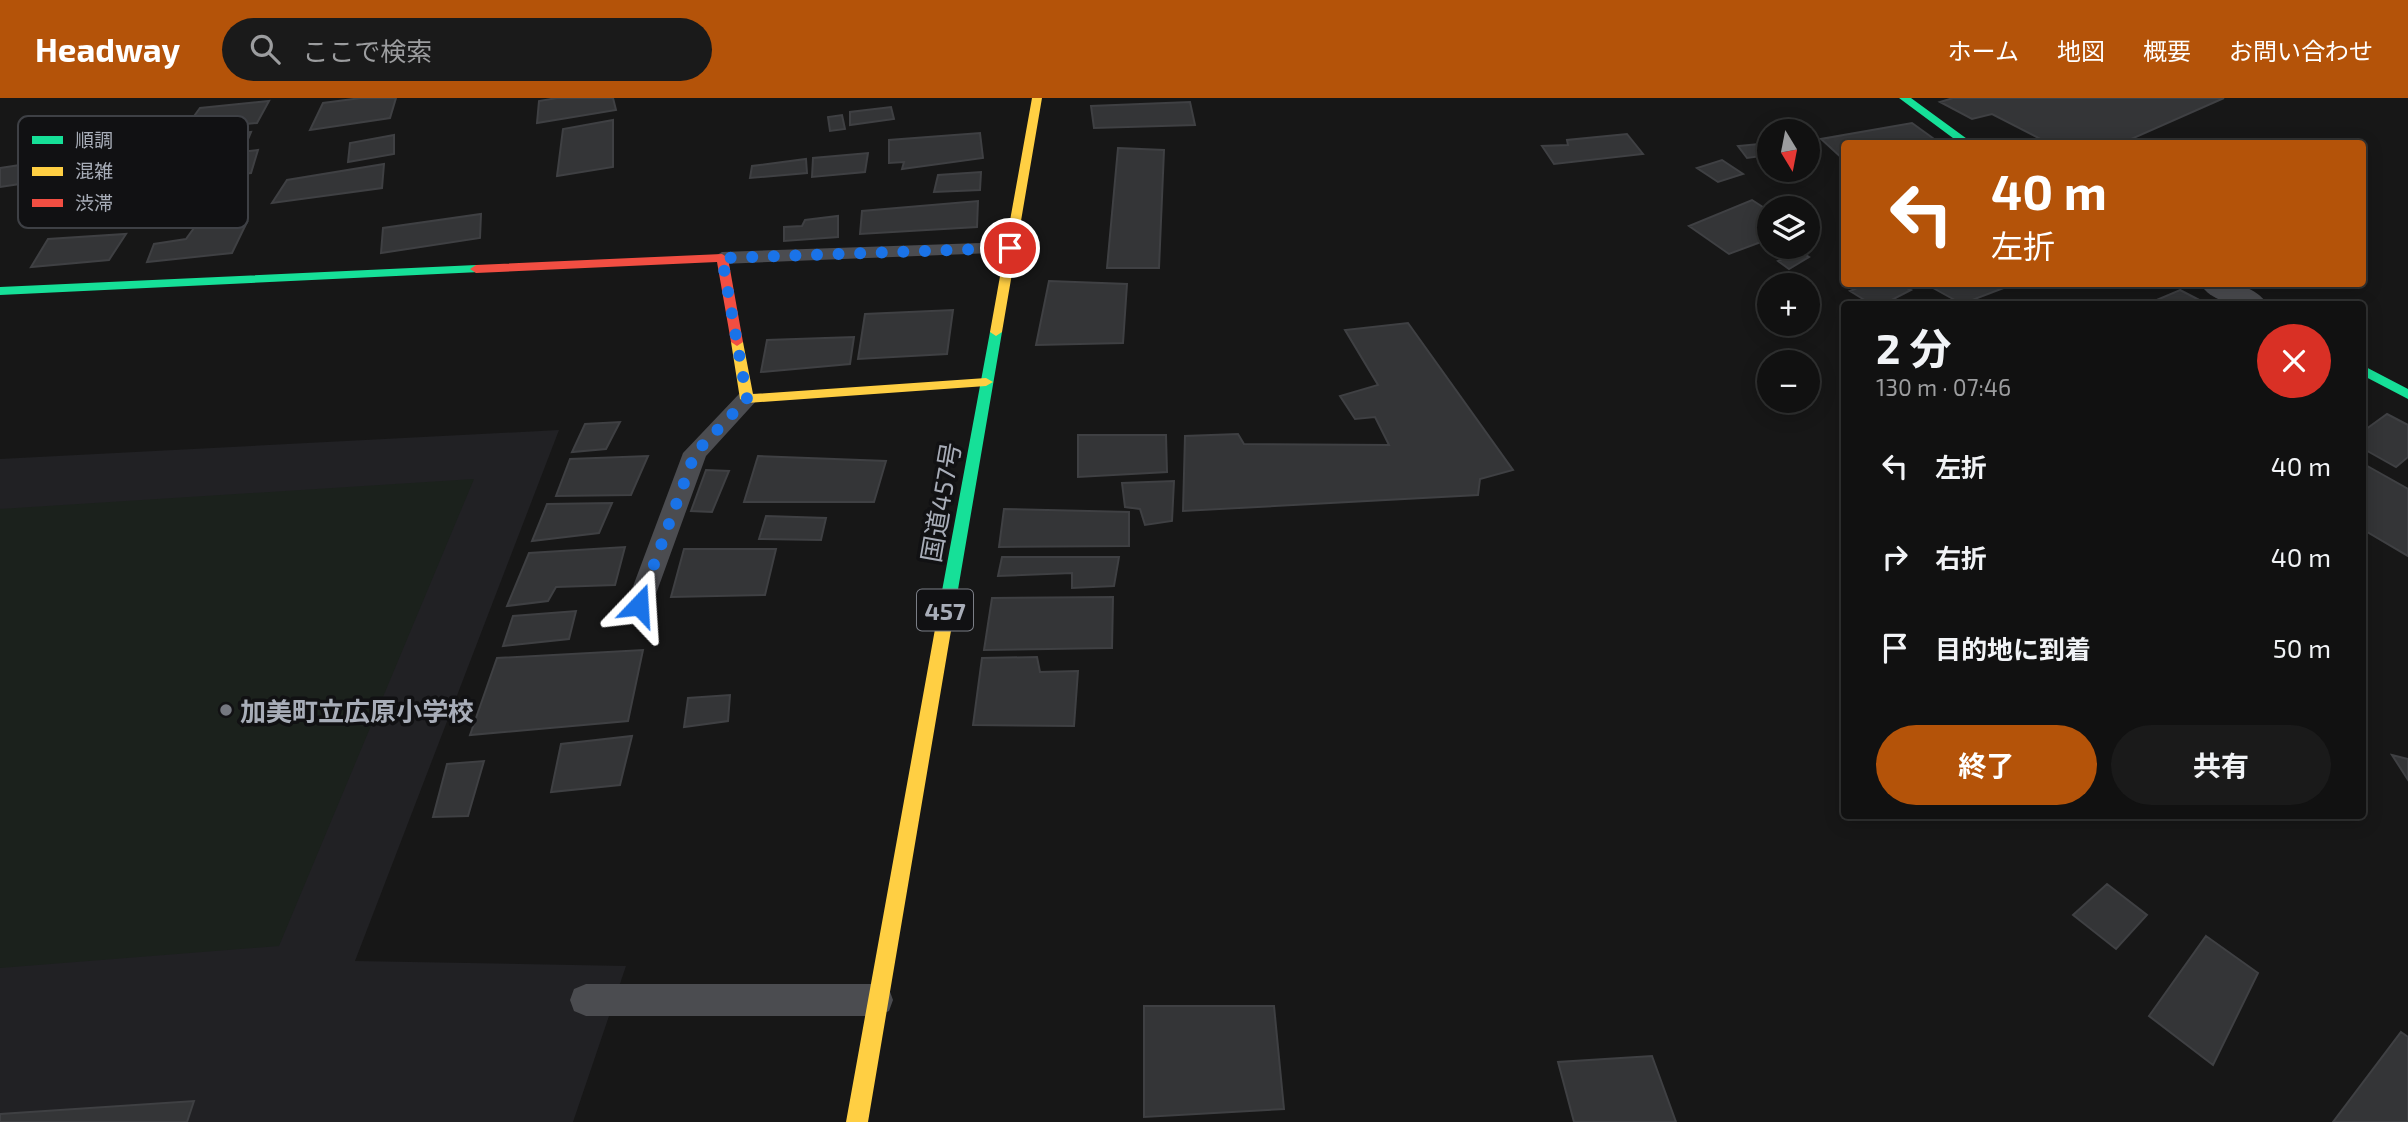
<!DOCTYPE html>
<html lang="ja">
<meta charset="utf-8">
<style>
body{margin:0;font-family:"Exo 2","Noto Sans JP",sans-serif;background:#1a1a1a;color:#f1f3f6;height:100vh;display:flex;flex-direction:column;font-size:26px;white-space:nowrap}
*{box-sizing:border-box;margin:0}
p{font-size:23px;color:#9c9d9f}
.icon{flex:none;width:38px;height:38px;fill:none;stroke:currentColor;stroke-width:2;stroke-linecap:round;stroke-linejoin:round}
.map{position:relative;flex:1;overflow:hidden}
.side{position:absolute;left:1841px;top:203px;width:525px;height:518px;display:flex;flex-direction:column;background:#111;border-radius:7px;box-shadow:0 4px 18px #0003,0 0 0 2px #303131}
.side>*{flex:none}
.guide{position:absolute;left:1841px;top:42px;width:525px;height:147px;border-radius:7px;box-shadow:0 4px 18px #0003,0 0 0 2px #303131;background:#b45309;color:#fff;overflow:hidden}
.needle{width:46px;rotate:170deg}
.tools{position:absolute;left:1757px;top:21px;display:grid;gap:14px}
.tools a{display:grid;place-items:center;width:63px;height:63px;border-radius:50%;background:#111;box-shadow:0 4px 18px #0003,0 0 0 2px #303131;font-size:35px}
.pin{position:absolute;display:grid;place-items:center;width:60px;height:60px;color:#fff;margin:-30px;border:4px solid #fff;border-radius:50%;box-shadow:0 2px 7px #0007}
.me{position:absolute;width:77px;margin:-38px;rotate:20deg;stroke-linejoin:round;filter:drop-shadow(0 0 5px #0008)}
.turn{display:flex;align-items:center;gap:24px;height:147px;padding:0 35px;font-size:32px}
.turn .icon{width:91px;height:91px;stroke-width:2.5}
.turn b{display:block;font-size:49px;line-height:60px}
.round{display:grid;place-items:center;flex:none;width:74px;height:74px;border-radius:37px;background:#1a1a1a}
.overview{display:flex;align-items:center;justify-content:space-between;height:119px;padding:0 35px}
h1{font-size:42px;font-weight:700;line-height:52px}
.cta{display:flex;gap:14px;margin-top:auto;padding:14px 35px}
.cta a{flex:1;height:80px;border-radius:42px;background:#b45309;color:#fff;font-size:28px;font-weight:700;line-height:80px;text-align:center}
.cta a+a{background:#1a1a1a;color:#f1f3f6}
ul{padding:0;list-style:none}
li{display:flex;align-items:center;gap:21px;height:91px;padding:0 35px}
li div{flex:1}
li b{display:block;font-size:26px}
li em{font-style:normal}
header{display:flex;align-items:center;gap:42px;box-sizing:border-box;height:98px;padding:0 35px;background:#b45309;color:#fff}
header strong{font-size:33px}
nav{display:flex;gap:38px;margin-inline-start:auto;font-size:24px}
.search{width:490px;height:63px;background:#1a1a1a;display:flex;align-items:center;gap:18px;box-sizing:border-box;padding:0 24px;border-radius:38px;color:#9c9d9f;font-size:26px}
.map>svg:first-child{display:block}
</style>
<header>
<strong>Headway</strong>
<div class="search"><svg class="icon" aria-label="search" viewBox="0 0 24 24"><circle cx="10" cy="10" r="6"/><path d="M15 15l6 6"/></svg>ここで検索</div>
<nav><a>ホーム</a><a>地図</a><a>概要</a><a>お問い合わせ</a></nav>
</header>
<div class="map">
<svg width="2408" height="1024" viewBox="0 0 2408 1024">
<rect width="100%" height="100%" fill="#171717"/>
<path fill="#212124" d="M559,332l-204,531 271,5 -53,156h-573v-663z"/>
<path fill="#1b211c" d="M474,381l-195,467 -279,22v-459z"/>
<path fill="#343537" stroke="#3f4043" stroke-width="2" d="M361,0h35l-6,20 -80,12 13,-27z
M557,0h56l3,12 -79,13 2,-22z
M1953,0h271l-104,46h-70l-58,-30 -20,5 -32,-17z
M269,3l-12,22 -73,7 16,-22z
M1190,4l5,23 -101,3 -3,-22z
M891,9l3,12 -44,6v-13z
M842,17l3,14 -15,2 -2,-14z
M613,22v47l-56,9 6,-47z
M1912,25l29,21h-97v16l-23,-21z
M251,34l-5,12 -37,6 9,-14z
M980,35l3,25 -81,11 2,-7 -15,1v-23z
M1627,36l16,20 -89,10 -12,-18 26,-1 -1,-5z
M394,37v19l-46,8 2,-19z
M1769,45v12l-22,3 -9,-12z
M1118,50l46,2 -5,118h-52z
M258,52l-7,23 -87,10 15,-24z
M868,55l-3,19 -53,5 1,-19z
M806,61l1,14 -57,5 2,-12z
M1722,62l21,14 -25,8 -21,-14z
M33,65l-7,20 -26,4v-19z
M384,66l-2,24 -110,15 15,-23z
M981,74l-1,18 -46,2 4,-17z
M1752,102l17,11v28l-40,15 -40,-28z
M978,103l-1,26 -117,7 2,-23z
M481,116l-1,24 -99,15 2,-25z
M838,118v21l-54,4v-14l18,-1 3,-6z
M247,124l-15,31 -85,9 7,-18 32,-5 8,-11z
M126,136l-17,26 -78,7 17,-28z
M1799,153l10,6 -20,12 -11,-8z
M1049,183l78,3 -4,59 -87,2z
M1867,186h32l12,6 -27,14h-13l-21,-13z
M1926,186h88l-52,20z
M2180,192l27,14 -55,-2z
M953,212l-6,44 -89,5 7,-45z
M1408,225l105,147 -33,9 -2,16 -295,16 2,-75 53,-2 6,10 145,1 -14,-28 -20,2 -15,-23 38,-11 -33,-55z
M854,239l-4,27 -89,8 6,-32z
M2387,316l21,11v32l-12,10 -34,-19v-16z
M620,324l-14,27 -34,3 13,-28z
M1078,337h88l1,37 -89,5z
M648,358l-17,39 -75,1 14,-37z
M758,358l128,5 -12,41h-130z
M2362,365l46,26v67l-46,-27z
M706,372l23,1 -17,41 -21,-1z
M1174,383l-2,40 -27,4 -5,-16 -15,-2 -3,-24z
M612,405l-13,30 -67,8 15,-37z
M1004,411l125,3v34l-130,1z
M766,418l60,2 -5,22 -62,-1z
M625,449l-10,38 -59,2 -8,14 -41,5 22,-53z
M684,451h92l-11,46 -94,2z
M1002,459h117l-5,29 -42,2v-15l-74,3z
M1113,499l-1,51 -128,2 8,-52z
M576,513l-7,28 -66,7 10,-30z
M643,552l-15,71 -158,14 27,-77z
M1037,559l3,15 38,-1 -4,55 -101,-1 9,-67z
M730,597l-2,26 -44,6 4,-29z
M632,638l-12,49 -69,7 10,-48z
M2392,657l16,4v21z
M484,663l-16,55 -35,1 14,-53z
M2107,786l40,31 -31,34 -43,-34z
M2206,838l52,37 -45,92 -64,-49z
M1144,908h130l10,103 -140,8z
M2401,934l7,5v85h-75z
M1652,958l24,66h-102l-16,-60z
M194,1003l-7,21h-187v-8z"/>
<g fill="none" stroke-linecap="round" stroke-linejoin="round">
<path fill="#4b4c50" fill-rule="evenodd" d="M1010,144l7,2 3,4 -3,4 -295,12 -10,-6 10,-6z
M747,294l8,2 3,5 -52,57 -54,149 -4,7 -9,3 -9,-3 -4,-7 57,-152 56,-59z
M586,886h291l12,5 4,11 -4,11 -12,5h-291l-12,-5 -4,-11 4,-11z"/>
<path fill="#4b4c50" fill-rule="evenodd" d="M2200,186c23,-2 53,-2 67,20 -23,2 -52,2 -67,-20z"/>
<path fill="#16e098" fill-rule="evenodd" d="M1899,0h12l63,46h-13z
M476,167l6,4 -2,3 -480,23v-8z
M996,230l6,4 -47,275 -8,6 -8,-6 51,-275z
M2362,267l46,24v10l-46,-24z"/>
<path fill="#ffcf43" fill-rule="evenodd" d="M1032,0h10l-40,234 -6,4 -6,-4z
M737,240l6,4 10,52 233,-16 7,4 -7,4 -239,17 -7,-4 -9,-57z
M947,503l8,6 -87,515h-22l93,-515z"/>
<path fill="#f24e42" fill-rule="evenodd" d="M722,156l6,4 15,84 -6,4 -6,-4 -14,-80 -241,11 -6,-4 6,-4z"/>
</g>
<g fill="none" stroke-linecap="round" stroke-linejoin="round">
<path stroke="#1a73e8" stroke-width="12" stroke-dasharray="0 21.6" d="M639,507l56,-152 52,-54 -25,-141 288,-10"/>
</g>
<circle fill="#757880" stroke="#111113" stroke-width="2.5" cx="226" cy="612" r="7"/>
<g text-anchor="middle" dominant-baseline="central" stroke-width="7" stroke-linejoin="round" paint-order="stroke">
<rect fill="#111113" stroke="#7b7e86" stroke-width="2" x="917" y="491.5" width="56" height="41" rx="5"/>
<g font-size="24" font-weight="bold" fill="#a8adb8">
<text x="945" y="512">457</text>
</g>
<g font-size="26" fill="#a8adb8" stroke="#111113">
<text transform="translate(940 404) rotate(-80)">国道457号</text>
</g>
<g font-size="26" font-weight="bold" fill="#a8adb8" stroke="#111113" text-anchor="start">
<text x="240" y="612">加美町立広原小学校</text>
</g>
</g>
<rect x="18" y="18" width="230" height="112" rx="10" fill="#111113" stroke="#3e4045" stroke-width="2"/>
<rect x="32" y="38" width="31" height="8" fill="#16e098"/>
<rect x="32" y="69" width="31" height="9" fill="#ffcf43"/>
<rect x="32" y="101" width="31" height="8" fill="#f24e42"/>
<g font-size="19" fill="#a8adb8">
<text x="75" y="49">順調</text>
<text x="75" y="80">混雑</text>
<text x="75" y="112">渋滞</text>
</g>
</svg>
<div class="tools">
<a><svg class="needle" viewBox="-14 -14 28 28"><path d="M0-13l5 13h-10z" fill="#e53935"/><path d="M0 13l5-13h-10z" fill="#9c9d9f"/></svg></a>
<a><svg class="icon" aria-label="layers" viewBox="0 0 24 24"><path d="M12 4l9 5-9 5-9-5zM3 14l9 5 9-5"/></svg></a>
<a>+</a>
<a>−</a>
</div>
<div class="pin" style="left:1010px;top:150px;background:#d93025"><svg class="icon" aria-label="arrive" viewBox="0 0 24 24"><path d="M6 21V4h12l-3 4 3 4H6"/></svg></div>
<svg class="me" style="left:639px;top:507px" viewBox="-20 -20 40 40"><path d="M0-17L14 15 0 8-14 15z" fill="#1a73e8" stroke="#fff" stroke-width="4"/></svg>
<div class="guide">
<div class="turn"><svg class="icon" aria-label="left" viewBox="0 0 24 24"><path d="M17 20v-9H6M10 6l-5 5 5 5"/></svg><div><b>40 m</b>左折</div></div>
</div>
<section class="side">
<div class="overview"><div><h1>2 分</h1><p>130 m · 07:46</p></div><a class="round" style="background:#d93025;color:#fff"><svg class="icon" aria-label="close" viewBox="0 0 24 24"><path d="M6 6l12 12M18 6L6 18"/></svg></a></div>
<ul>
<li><svg class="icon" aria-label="left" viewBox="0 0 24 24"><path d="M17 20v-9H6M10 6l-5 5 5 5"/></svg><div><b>左折</b></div><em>40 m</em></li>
<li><svg class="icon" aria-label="right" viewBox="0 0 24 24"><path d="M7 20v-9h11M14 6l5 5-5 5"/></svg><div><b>右折</b></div><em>40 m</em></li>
<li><svg class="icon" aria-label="arrive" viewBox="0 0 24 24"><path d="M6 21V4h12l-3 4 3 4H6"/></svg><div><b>目的地に到着</b></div><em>50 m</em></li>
</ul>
<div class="cta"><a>終了</a><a>共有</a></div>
</section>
</div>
